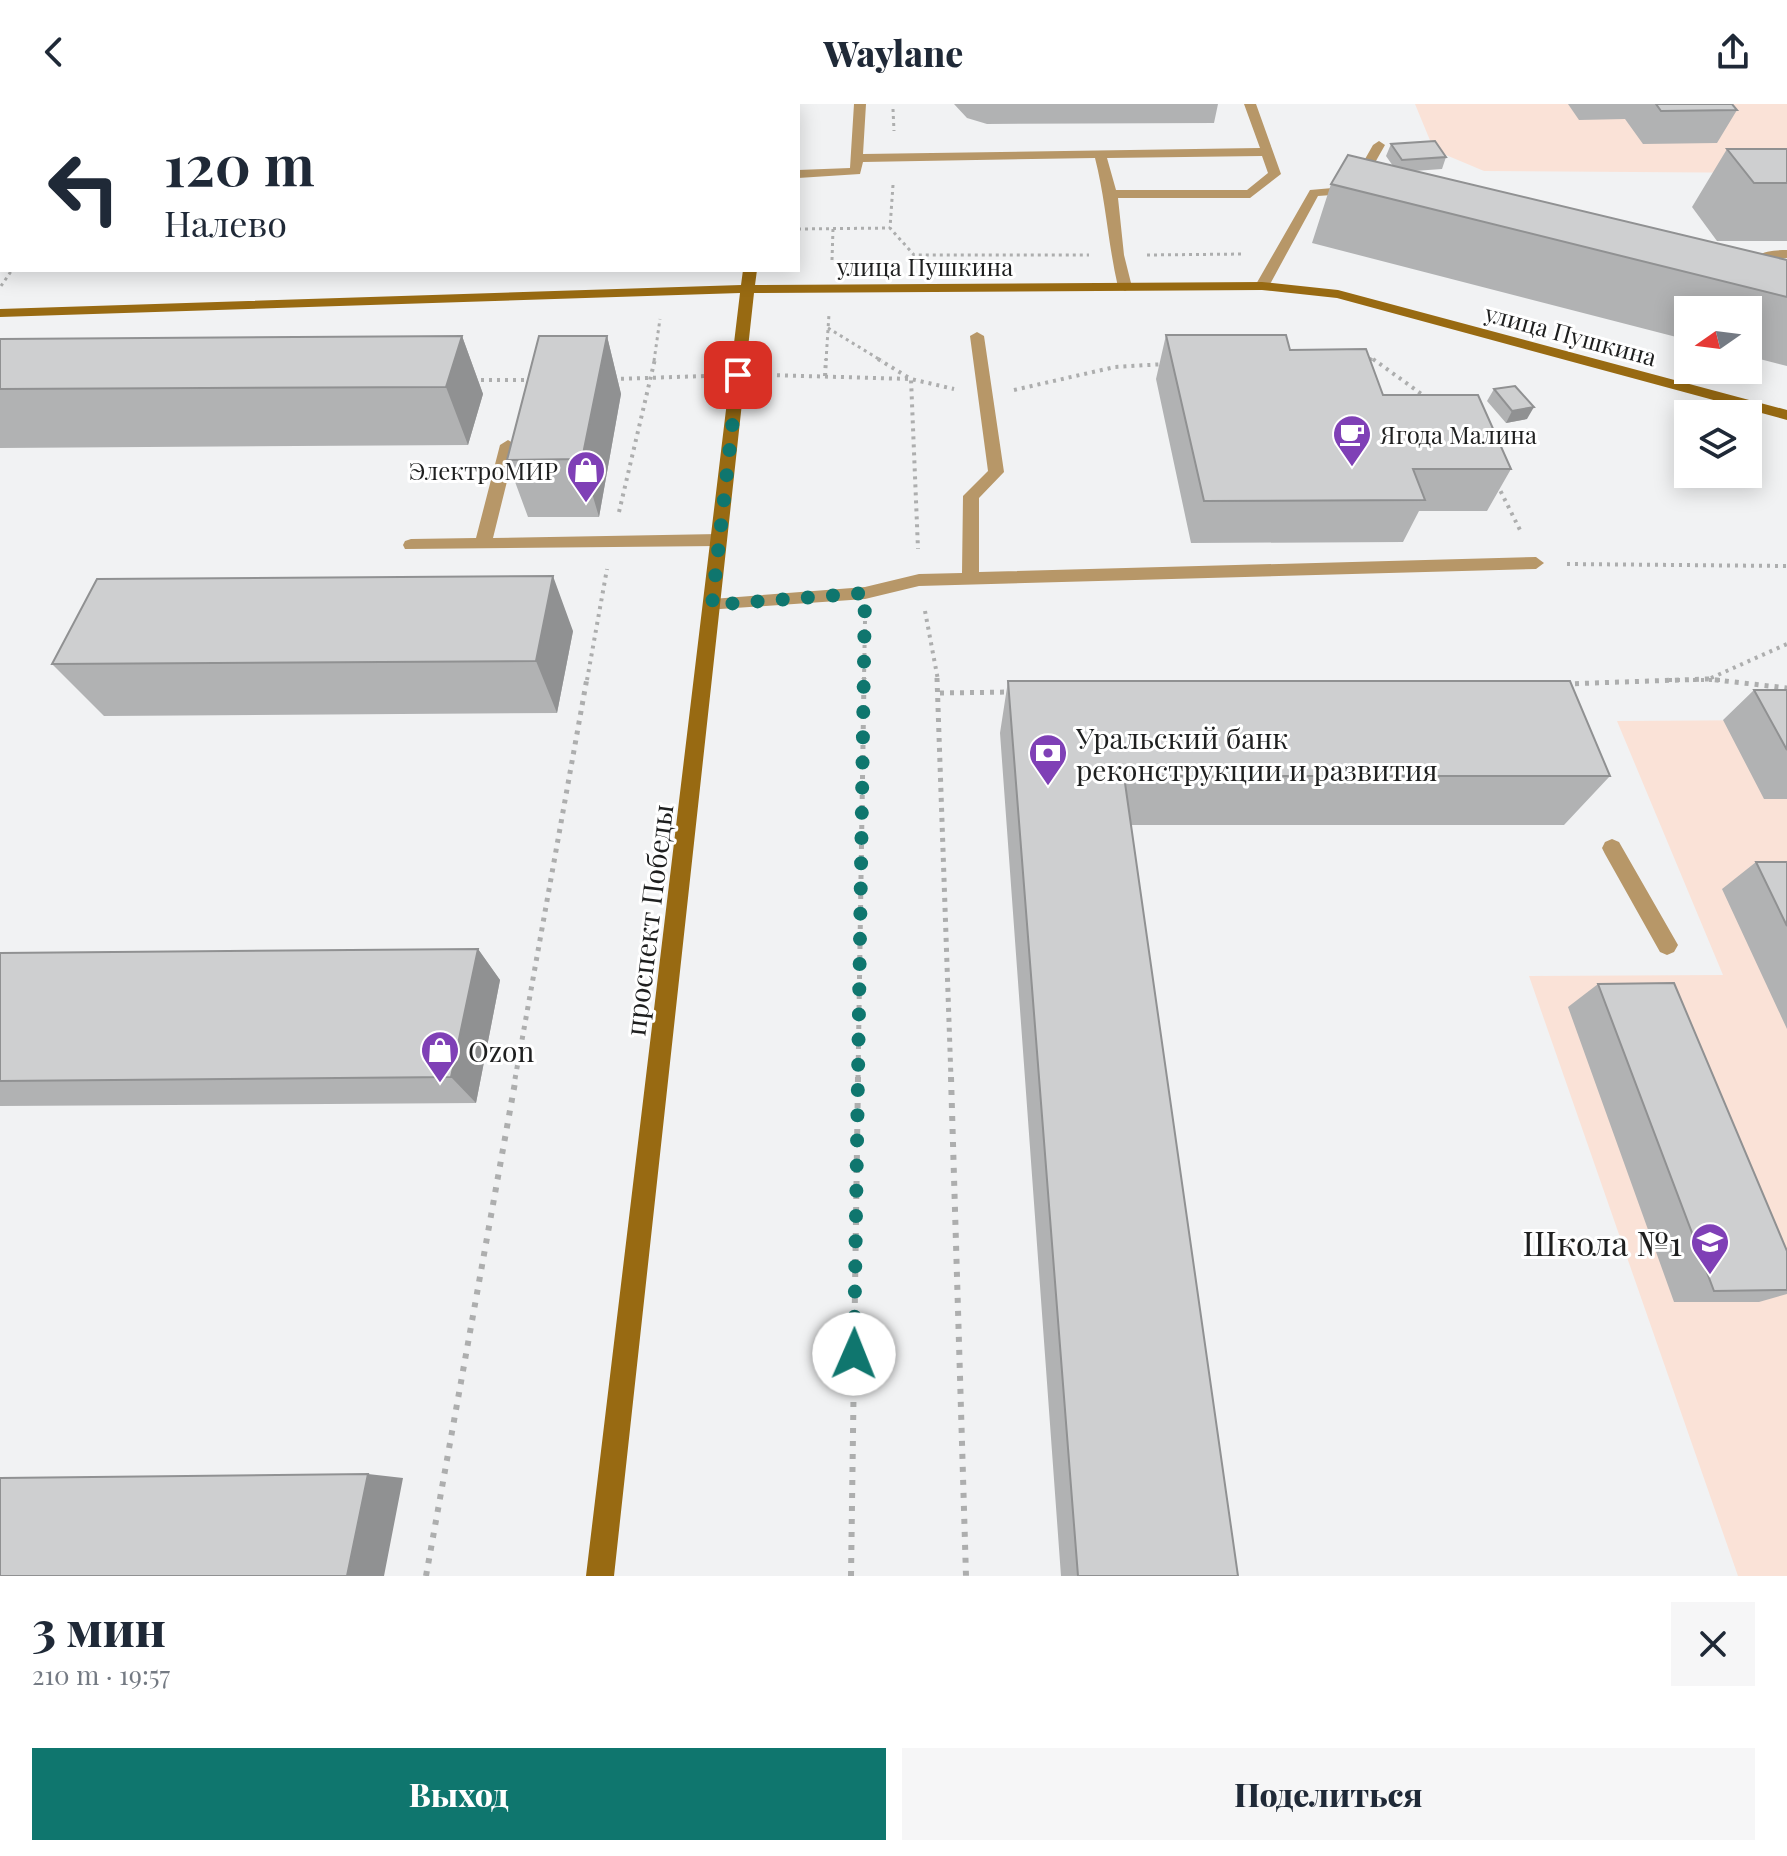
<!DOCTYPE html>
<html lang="ru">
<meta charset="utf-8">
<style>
body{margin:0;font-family:"Playfair Display",serif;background:#f6f6f7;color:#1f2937;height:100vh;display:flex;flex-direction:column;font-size:30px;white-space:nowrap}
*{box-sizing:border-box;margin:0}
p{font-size:26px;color:#747a83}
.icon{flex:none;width:44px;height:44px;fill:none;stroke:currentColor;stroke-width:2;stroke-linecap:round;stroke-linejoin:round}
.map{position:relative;height:1472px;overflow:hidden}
.panel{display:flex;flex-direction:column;background:#fff;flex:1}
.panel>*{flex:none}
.banner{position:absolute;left:0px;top:0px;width:800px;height:168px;box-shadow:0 4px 20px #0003;background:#fff;color:#1f2937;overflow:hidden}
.needle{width:52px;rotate:256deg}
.buttons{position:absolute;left:1674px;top:192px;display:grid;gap:16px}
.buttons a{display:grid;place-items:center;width:88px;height:88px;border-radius:0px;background:#fff;box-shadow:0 4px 20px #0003;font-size:40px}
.pin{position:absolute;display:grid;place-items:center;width:68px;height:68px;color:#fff;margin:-34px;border-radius:16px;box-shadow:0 4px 12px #0006}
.me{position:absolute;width:88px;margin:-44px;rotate:1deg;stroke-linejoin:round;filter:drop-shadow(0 0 6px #0008)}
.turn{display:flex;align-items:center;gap:28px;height:168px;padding:0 32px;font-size:36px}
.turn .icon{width:104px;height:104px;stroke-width:2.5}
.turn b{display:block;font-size:56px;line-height:68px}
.round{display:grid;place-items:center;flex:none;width:84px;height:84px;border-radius:0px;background:#f6f6f7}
.head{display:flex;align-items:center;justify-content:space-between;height:136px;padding:0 32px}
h1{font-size:48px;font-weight:800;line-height:60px}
.button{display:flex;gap:16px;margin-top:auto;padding:16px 32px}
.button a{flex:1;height:92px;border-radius:0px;background:#0f766e;color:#fff;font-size:32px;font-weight:800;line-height:92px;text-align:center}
.button a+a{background:#f6f6f7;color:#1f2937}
header{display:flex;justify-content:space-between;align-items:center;height:104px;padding:0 32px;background:#fff;font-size:36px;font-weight:800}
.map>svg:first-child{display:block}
</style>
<header><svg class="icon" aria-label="back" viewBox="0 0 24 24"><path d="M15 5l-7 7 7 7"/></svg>Waylane<svg class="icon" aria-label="share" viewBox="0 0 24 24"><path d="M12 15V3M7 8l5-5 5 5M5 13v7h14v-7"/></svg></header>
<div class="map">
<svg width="1787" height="1472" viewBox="0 0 1787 1472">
<rect width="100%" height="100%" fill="#f1f2f3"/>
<path fill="#fae2d7" d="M1415,0h372v69l-303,-2 -50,-21z
M1787,616v856h-49l-209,-600 194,-1 -106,-254z"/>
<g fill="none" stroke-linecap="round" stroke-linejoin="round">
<path stroke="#adaeae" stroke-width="3" stroke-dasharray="3 4" stroke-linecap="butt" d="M893,5l1,22
M893,81l-3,43 24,27h175
M0,94l2,-3
M798,125l92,-1
M1147,151l98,-1
M832,156l1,-31
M1,182l11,-16
M828,224l54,33
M1363,252l13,5
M654,257l6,-42
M826,257l3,-47"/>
<path stroke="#adaeae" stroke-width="4" stroke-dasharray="3 5" stroke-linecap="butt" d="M878,255l33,20 7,170
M1373,255l54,39
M769,271l142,4 43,10
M825,272l1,-17
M613,275l94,-3
M473,276h58
M1014,286l101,-23 50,-3
M1497,380l24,48
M619,408l36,-153
M1567,460l220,2
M925,507l13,69
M1711,574l76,-34
M587,576l20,-111
M864,576l1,-59
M1669,576h51"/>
<path stroke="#adaeae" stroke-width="5" stroke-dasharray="4 6" stroke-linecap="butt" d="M937,574l14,401
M1565,580l143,-5 79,9
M940,589l71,-1
M515,975l72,-401
M858,975l6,-401"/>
<path stroke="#adaeae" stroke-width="6" stroke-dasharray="5 8" stroke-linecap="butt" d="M951,973l15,499
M426,1472l90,-499
M851,1472l7,-499"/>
<path fill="#b79768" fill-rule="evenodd" d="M854,0h12l-3,50 397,-6 -16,-44h12l25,70 -31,24h-132l6,57 8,32 -7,4 -7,-4c-10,-43 -12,-86 -23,-129l-232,4 -3,12 -62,4v-8l52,-2zM1262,52l6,17 -21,17h-131l-9,-32z
M1379,37l6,4 -21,37 -10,3 -2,-3 21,-37z
M1355,82l4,1v6l-41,3 -49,90 -12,3 -2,-3 55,-96z
M1787,146v8l-23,4 -8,16 -12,-3c7,-22 22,-25 43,-25z
M977,228l7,4 20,136 -25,26v74l557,-15 8,6 -8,6 -617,17 -54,13 -159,11 -3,-5 3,-5 6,-1 153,-12 54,-13 43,-1 1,-77 25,-25 -18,-135z
M508,336l8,5 -23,93 226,-4 8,6 -8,6 -314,3 -2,-4 2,-4 6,-2 65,-1 24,-93z
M1612,735l7,3 55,96 4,7 -4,7 -7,3 -7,-3 -55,-98 -3,-6 3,-6z"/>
<path fill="#986a12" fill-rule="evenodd" d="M762,0h12v2h-12z
M2,121v9l-2,1v-9z
M743,166h14l-2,15 507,-3 76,8 449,120v10l-450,-122 -75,-8 -508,3 -140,1283h-28l154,-1283 -740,24v-8l741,-24z"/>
</g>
<path fill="#b1b2b3" d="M954,0h264l-4,19 -227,1 -20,-6z
M1568,0h164l5,6 -20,33 -74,1 -18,-25 -46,1z
M1391,40l55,13 -4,12 -28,2 373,89v106l-39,-10v-46h-60v30l-376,-97 19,-59 62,-18 -7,-10z
M1727,45h60v92h-70l-25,-34z
M1166,231l124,15 93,45 128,74 -24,42h-68l-16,31 -212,1 -35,-164z
M462,232l21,58 -15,51 -468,3v-109z
M607,232l14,58 -22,123h-71l-21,-57z
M1494,285l33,30 -21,4 -19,-22z
M573,527l-16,82 -453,3 -52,-52z
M1008,577l602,95 -46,49h-433l107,751h-177l-61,-843z
M1754,586h33v109h-23l-41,-79z
M1756,758h31v167l-65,-140z
M478,845l22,31 -24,123 -476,3v-153z
M1598,880l189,306v4l-28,8h-85l-106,-295z"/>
<path fill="#909192" d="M666,0h20v2h-20z
M2,20v42l-2,3v-42z
M462,232l21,58 -15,51 -22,-58z
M607,232l14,58 -22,123 -17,-58z
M1534,303l-7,12 -21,4 6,-12z
M553,472l20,55 -16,82 -21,-52z
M478,845l22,31 -24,123 -25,-26z
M368,1370l35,4 -19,98h-37z"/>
<path fill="#cecfd0" stroke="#909192" stroke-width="2" d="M91,0h462l-1,2h-462z
M605,0h61v2h-62z
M1656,0h76l5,6 -76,1z
M0,2h16h-14v18l-2,3z
M1435,37l11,16 -44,3 -11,-16z
M1727,45h60v34h-33z
M1348,51l439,105v37l-456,-113z
M1166,231h120l4,15 76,-1 17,46h95l33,74h-98l12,31 -221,1z
M462,232l-16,51 -446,2v-50z
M539,232h68l-25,123 -75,1z
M1515,282l19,21 -22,4 -18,-22z
M553,472l-17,85 -484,3 45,-85z
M1008,577h562l40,95h-486l114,800h-160z
M1754,586h33v60z
M1756,758h31v64z
M478,845l-27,128 -451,4v-128z
M1674,879l113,268v39l-73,1 -116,-307z
M368,1370l-21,102h-347v-98z"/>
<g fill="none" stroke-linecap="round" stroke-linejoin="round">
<path stroke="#0f766e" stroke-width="14" stroke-dasharray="0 25.2" d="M738,271l-26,230 153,-12 -11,761"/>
</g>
<defs>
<g id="cafe-pin" transform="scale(2)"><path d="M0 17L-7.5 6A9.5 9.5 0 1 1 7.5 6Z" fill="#7f40b6" stroke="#fff"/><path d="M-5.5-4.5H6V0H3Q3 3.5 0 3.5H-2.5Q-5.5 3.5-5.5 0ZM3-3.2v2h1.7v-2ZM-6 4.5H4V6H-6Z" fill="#fff"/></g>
<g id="shop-pin" transform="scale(2)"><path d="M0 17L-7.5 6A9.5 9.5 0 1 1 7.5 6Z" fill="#7f40b6" stroke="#fff"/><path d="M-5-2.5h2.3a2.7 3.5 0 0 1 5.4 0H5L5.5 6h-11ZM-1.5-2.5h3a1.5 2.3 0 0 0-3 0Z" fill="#fff"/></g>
<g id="bank-pin" transform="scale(2)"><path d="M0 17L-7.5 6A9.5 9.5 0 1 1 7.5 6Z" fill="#7f40b6" stroke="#fff"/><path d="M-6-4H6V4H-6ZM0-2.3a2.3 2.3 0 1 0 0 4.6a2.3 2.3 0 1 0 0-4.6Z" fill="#fff"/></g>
<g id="school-pin" transform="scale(2)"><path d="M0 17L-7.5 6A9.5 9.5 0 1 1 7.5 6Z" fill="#7f40b6" stroke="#fff"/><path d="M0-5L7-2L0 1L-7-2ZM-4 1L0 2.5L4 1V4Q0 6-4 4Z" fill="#fff"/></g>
</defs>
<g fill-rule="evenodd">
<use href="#cafe-pin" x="1352" y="330"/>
<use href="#shop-pin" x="586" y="366"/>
<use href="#bank-pin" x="1048" y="649"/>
<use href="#shop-pin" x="440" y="946"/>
<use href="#school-pin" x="1710" y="1138"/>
</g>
<g text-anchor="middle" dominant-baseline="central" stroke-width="6" stroke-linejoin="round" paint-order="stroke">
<g font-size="24" fill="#1e1f1f" stroke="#fff">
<text x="925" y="162">улица Пушкина</text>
<text transform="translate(1571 230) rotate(15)">улица Пушкина</text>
</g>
<g font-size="24" fill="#1e1f1f" stroke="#fff" text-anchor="start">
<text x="1380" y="330">Ягода Малина</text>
<text x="558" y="366" text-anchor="end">ЭлектроМИР</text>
</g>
<g font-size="28" fill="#1e1f1f" stroke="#fff" text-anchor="start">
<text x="1076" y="633">Уральский банк<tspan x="1076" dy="32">реконструкции и развития</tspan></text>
<text x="468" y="946">Ozon</text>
</g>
<g font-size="28" fill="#1e1f1f" stroke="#fff">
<text transform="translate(648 816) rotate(-83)">проспект Победы</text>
</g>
<g font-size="34" fill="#1e1f1f" stroke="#fff" text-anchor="end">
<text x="1682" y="1138">Школа №1</text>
</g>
</g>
</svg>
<div class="buttons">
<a><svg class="needle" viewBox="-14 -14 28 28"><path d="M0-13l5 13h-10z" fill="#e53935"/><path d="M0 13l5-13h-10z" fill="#747a83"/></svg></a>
<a><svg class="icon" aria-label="layers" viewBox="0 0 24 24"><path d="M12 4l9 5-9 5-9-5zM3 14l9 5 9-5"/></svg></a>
</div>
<div class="pin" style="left:738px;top:271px;background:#d93025"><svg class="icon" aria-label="arrive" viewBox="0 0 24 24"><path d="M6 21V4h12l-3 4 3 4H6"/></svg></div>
<svg class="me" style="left:854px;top:1250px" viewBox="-20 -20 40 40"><circle r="19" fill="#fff"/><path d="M0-13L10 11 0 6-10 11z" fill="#0f766e"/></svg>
<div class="banner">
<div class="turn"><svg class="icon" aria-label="left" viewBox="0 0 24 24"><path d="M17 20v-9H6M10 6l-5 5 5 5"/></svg><div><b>120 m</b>Налево</div></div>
</div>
</div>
<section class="panel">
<div class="head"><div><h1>3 мин</h1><p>210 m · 19:57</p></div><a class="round"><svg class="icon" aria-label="close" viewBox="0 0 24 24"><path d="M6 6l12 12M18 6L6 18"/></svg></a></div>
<div class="button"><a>Выход</a><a>Поделиться</a></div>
</section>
